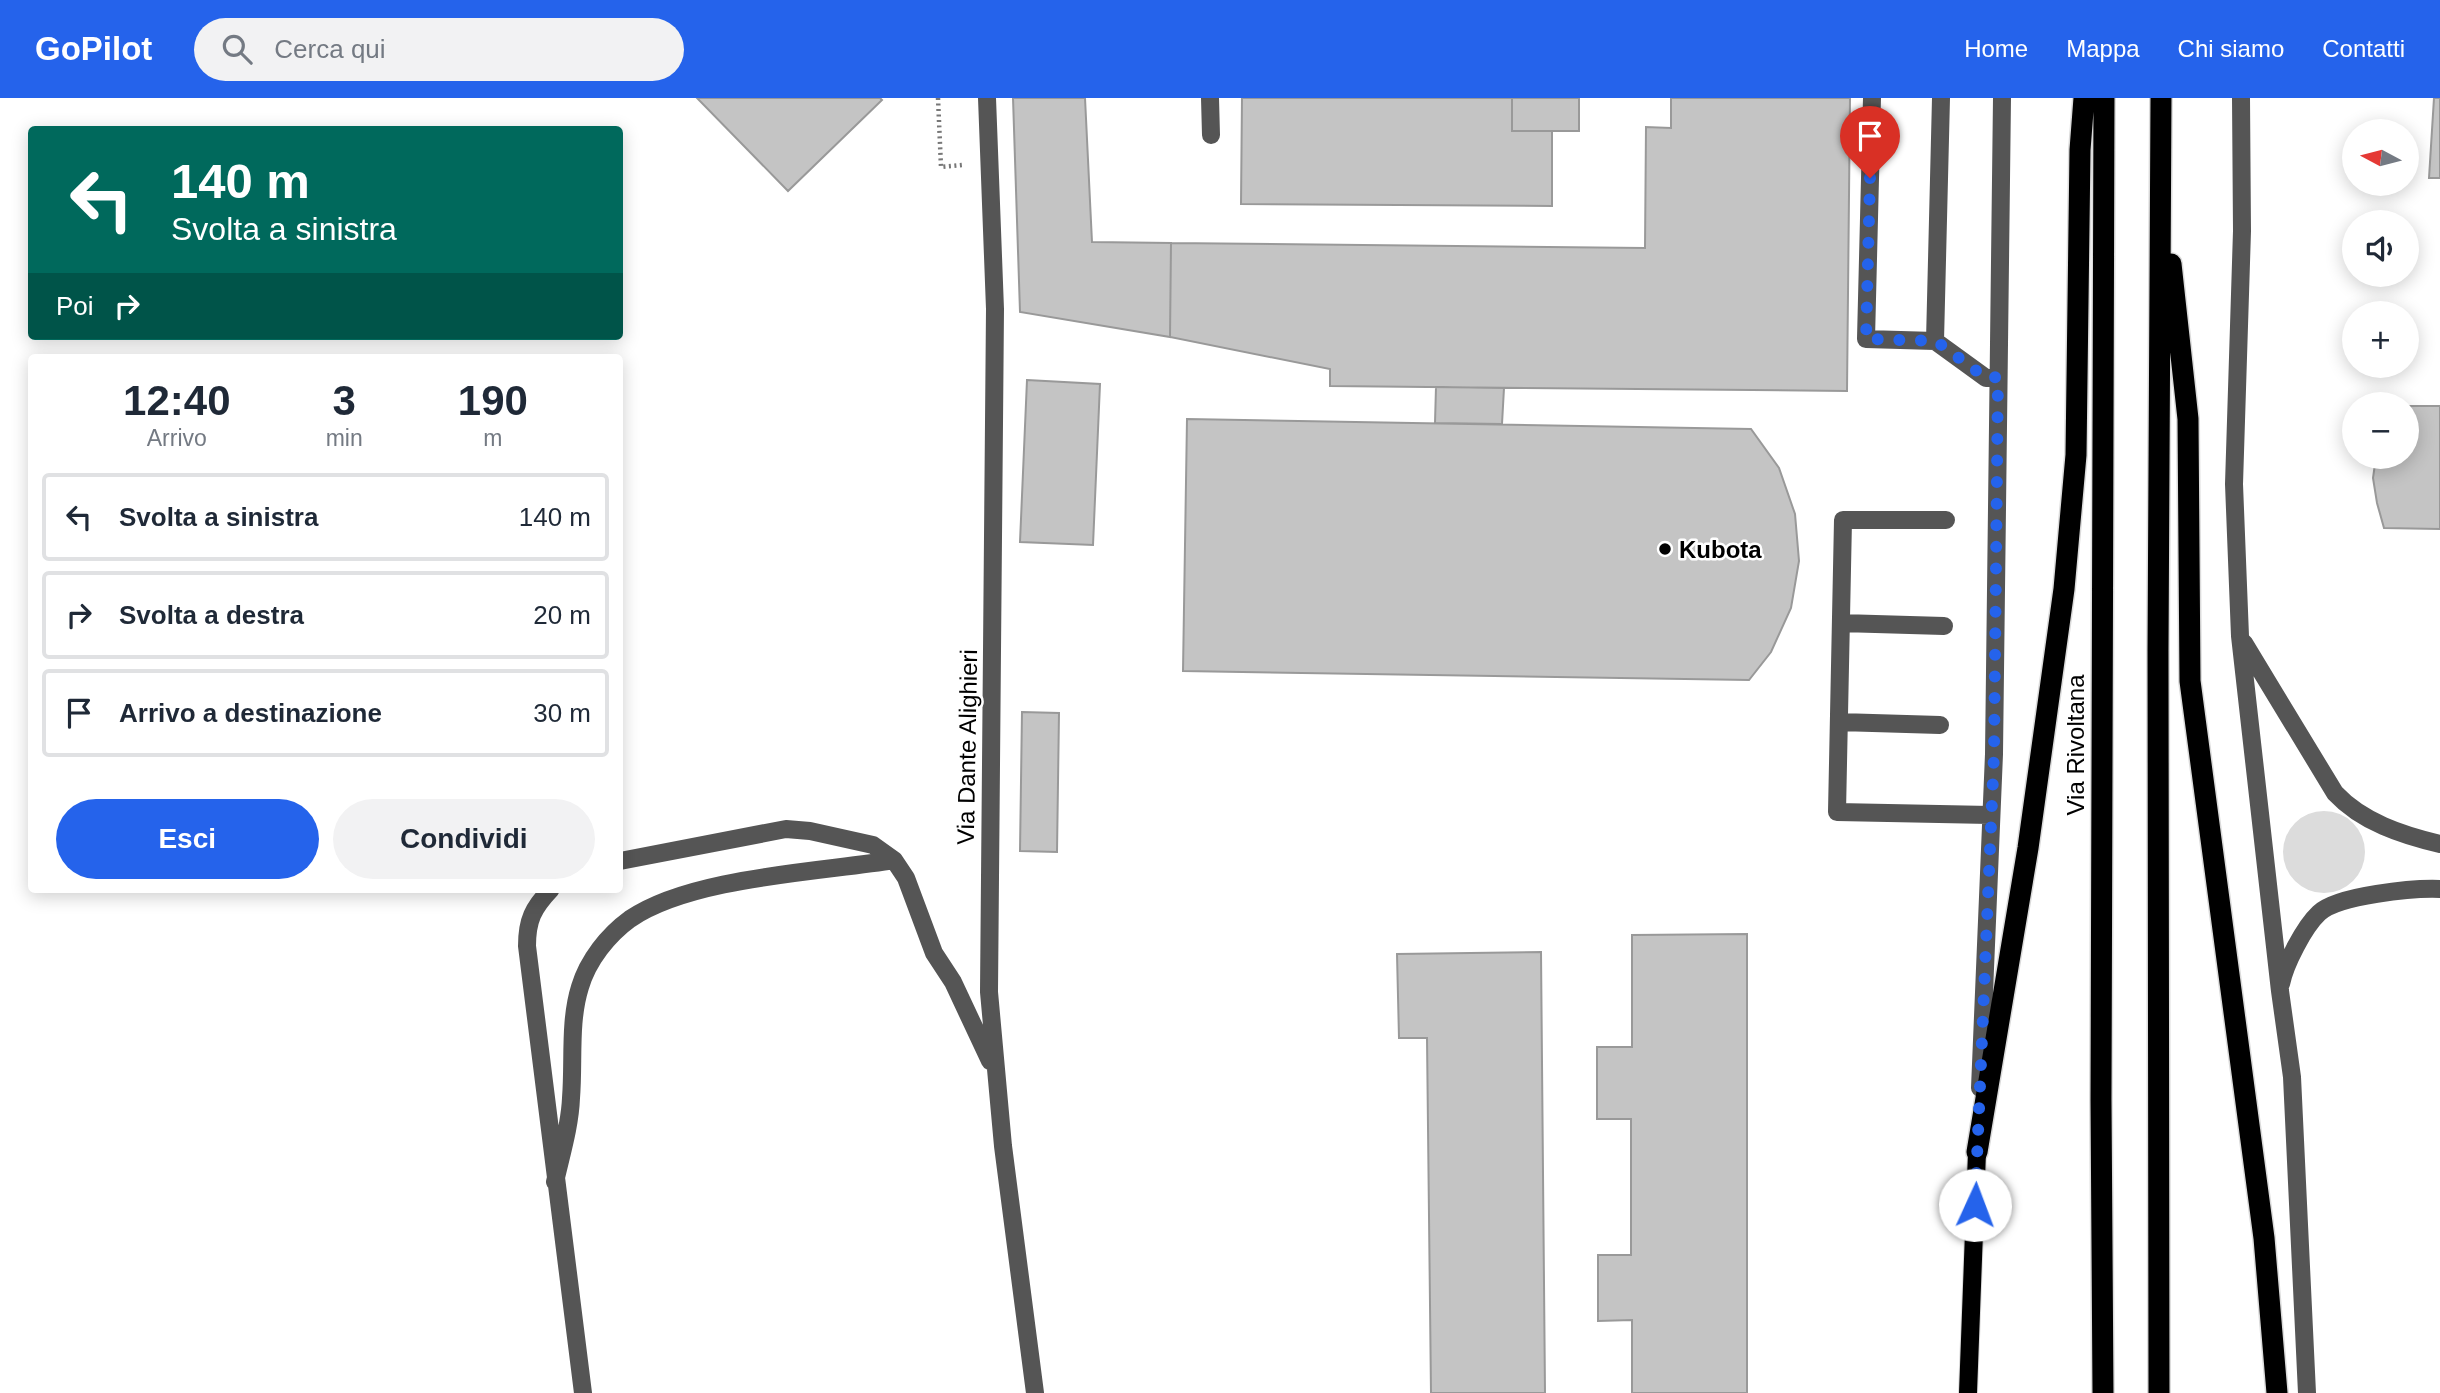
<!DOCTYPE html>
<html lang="it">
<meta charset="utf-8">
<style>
body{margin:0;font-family:Helvetica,sans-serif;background:#f2f2f3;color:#1f2937;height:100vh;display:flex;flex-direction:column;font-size:26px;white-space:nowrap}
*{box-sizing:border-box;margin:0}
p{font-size:23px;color:#747a83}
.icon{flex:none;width:38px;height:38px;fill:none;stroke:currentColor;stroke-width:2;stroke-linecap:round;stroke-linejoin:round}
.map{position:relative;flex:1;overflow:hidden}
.drawer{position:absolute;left:28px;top:256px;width:595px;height:539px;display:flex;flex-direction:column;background:#fff;border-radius:7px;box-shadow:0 4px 18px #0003}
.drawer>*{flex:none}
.top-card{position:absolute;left:28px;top:28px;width:595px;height:214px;border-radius:7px;box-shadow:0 4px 18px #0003;background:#00695c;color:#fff;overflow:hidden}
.needle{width:46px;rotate:277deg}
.fabs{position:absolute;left:2342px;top:21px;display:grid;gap:14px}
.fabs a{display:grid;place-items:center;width:77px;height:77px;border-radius:50%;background:#fff;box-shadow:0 4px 18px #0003;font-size:35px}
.pin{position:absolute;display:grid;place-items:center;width:60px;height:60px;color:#fff;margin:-72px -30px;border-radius:50% 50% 50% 0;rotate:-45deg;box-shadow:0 0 7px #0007}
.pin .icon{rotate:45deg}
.me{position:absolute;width:77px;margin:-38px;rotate:2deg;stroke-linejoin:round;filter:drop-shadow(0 0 5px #0008)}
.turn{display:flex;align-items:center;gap:24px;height:147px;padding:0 28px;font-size:32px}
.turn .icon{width:91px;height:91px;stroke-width:2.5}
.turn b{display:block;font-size:49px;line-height:60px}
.then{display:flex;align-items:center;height:66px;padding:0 28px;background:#0003;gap:14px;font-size:26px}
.eta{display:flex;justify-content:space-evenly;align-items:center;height:119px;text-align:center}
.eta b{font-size:42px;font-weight:700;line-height:49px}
.cta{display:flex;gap:14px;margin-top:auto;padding:14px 28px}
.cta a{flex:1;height:80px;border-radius:42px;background:#2563eb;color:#fff;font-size:28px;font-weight:700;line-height:80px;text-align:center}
.cta a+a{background:#f2f2f3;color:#1f2937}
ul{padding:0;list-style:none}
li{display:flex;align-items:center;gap:21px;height:88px;margin:0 14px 10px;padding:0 14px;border:4px solid #e0e1e3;border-radius:7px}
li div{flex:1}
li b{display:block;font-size:26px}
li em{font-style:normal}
header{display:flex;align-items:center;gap:42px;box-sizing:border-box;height:98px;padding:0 35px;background:#2563eb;color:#fff}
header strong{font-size:33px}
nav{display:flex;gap:38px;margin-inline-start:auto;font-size:24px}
.search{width:490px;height:63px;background:#f2f2f3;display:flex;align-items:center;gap:18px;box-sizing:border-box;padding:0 24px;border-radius:38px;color:#747a83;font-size:26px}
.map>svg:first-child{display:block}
</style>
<header>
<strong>GoPilot</strong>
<div class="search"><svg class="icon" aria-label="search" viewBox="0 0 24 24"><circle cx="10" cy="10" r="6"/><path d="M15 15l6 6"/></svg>Cerca qui</div>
<nav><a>Home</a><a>Mappa</a><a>Chi siamo</a><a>Contatti</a></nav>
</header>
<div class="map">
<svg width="2440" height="1295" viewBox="0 0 2440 1295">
<rect width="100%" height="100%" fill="#fff"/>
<path fill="#dcdcdc" d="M2283 754a41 41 0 1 1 82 0a41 41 0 1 1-82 0Z"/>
<path fill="#c4c4c4" stroke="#999" stroke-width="2" d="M697,0h183l2,2 -94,91z
M1013,0h72l7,144 79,1 -1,94 -150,-25z
M1242,0h270v33h40v75l-311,-2z
M1512,0h67v33h-67z
M1671,0h179l-3,293 -517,-5v-17l-160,-32 1,-94 474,5 1,-121 25,1z
M2434,0h6v80h-11z
M1027,282l73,4 -7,161 -73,-3z
M1436,289l68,1 -2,36 -67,-1z
M2406,308h34v123l-56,-1 -7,-25 -4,-25 3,-21h30z
M1187,321l564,10 28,39 16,46 4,47 -8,47 -20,44 -22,28 -566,-9z
M1022,614l37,1 -2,139 -37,-1z
M1747,836v459h-115v-73l-34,1v-66h33v-136h-34v-72h35v-112z
M1541,854l4,441h-114l-4,-355h-28l-2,-84z"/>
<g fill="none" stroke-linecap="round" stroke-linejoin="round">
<g stroke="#dbdbdb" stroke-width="20">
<path id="major" d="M1968,1295l9,-241"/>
</g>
<g stroke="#dbdbdb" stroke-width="24">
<path id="highway" d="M2171,166l17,155 2,262 74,557 13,155
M1977,1054l51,-304 36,-259 12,-134 4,-305 4,-52
M2103,1295l-2,-293 3,-1002
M2159,1295l-1,-742 3,-553"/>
</g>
<path stroke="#777" stroke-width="4.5" stroke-dasharray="2 3.5" stroke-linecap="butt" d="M938,0l3,69 21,-2"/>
<path stroke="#555" stroke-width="18" d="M987,0l8,211 -6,683 14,154 32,247
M1210,0l1,37
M1872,0l-6,241 69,2 51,37h12
M2241,0l1,133 -8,253 6,152 40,355 12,86 15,316
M1935,243l6,-243
M1946,422h-103l-6,292 153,3
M1841,525l103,3
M2244,545l91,150c27,29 67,42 105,51
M1839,624l101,3
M620,763l166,-32 24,2 63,14 21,15 12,18 28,75 19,29 37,79
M551,791c-18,19 -24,31 -24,57l56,447
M2281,886c4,-20 23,-57 38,-71 19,-18 95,-25 121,-24
M1980,990l14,-334 8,-656
M555,1084c6,-27 15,-56 16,-84 3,-37 -2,-76 9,-111 8,-27 28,-52 50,-68 61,-42 190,-47 264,-59"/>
<use href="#major" stroke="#000" stroke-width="18"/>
<use href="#highway" stroke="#000" stroke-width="21"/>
</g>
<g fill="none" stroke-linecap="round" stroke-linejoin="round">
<path stroke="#2563eb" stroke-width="12" stroke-dasharray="0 21.6" d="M1870,80l-4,161 70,2 50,37 12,-1 -4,377 -19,451"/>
</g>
<circle fill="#000" stroke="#fff" stroke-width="2.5" cx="1665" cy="451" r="7"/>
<g text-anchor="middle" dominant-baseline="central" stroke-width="5" stroke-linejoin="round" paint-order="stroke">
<g font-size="24" font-weight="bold" fill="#000" stroke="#fff" text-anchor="start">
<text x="1679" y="451">Kubota</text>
</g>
<g font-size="24" fill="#000" stroke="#fff">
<text transform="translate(2075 647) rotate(-90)">Via Rivoltana</text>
<text transform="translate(967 649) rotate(-89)">Via Dante Alighieri</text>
</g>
</g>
</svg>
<div class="fabs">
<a><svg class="needle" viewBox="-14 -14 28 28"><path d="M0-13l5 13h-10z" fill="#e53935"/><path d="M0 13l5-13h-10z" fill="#747a83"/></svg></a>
<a><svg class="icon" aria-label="sound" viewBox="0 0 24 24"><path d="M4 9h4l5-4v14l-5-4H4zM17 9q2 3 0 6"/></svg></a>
<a>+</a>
<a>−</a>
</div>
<div class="pin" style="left:1870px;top:80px;background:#d93025"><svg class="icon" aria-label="arrive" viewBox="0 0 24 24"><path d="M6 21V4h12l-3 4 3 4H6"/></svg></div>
<svg class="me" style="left:1975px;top:1107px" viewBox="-20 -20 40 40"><circle r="19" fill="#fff"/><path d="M0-13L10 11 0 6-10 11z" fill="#2563eb"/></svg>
<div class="top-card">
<div class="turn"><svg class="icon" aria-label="left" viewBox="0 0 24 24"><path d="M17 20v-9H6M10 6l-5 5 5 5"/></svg><div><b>140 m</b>Svolta a sinistra</div></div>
<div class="then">Poi<svg class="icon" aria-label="right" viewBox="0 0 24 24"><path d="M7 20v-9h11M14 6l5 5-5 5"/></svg></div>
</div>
<section class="drawer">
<div class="eta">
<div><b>12:40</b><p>Arrivo</p></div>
<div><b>3</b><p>min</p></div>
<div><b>190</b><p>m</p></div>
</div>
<ul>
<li><svg class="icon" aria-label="left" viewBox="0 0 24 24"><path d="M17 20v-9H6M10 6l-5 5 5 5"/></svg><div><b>Svolta a sinistra</b></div><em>140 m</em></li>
<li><svg class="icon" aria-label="right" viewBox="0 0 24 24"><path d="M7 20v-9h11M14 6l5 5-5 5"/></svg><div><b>Svolta a destra</b></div><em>20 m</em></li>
<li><svg class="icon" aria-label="arrive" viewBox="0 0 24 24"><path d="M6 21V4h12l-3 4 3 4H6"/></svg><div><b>Arrivo a destinazione</b></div><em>30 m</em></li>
</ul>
<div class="cta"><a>Esci</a><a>Condividi</a></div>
</section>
</div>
